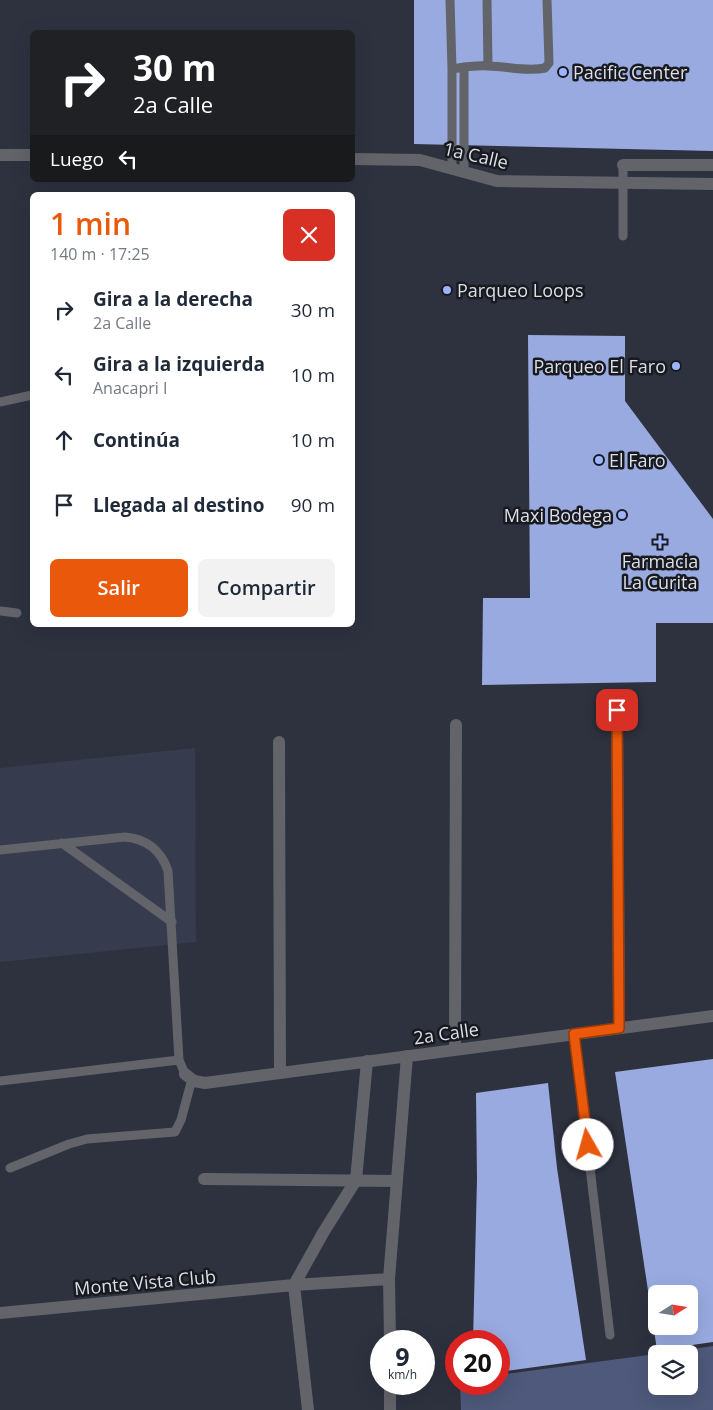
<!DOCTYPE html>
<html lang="es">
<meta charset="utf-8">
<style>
body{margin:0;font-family:"Open Sans",sans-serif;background:#f2f2f3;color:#1f2937;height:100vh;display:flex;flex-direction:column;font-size:19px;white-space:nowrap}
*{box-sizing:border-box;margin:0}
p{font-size:16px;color:#747a83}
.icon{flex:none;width:28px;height:28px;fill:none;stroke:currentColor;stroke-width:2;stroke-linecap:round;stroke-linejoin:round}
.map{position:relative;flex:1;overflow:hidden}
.drawer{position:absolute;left:30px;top:192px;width:325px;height:435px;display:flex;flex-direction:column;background:#fff;border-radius:8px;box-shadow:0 5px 20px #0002}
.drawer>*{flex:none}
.top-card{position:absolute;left:30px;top:30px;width:325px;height:152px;border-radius:8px;box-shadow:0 5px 20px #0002;background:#202124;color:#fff;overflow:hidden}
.needle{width:32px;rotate:78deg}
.controls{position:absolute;left:648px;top:1285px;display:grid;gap:10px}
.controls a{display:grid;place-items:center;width:50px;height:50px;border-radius:8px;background:#fff;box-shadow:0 5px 20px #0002;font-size:25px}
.speed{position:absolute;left:370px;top:1330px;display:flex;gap:10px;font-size:25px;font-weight:700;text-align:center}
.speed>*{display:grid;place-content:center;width:65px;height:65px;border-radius:50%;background:#fff;box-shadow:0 5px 20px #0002;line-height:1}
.speed small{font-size:12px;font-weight:400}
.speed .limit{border:8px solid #d22;background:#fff;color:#111}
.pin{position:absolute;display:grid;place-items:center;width:42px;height:42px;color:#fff;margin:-21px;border-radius:10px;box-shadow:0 2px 8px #0006}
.me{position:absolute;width:55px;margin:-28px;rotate:353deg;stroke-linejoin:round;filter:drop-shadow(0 0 4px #0008)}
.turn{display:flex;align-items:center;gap:18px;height:105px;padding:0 20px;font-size:22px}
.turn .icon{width:65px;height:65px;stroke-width:2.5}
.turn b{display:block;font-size:35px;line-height:42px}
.then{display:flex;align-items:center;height:48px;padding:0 20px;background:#0003;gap:10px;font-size:19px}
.round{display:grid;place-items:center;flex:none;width:52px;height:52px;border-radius:8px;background:#f2f2f3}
.overview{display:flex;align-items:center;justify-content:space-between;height:85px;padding:0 20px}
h1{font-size:30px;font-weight:600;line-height:38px;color:#ea580c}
.primary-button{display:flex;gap:10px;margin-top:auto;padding:10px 20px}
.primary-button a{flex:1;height:58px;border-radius:8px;background:#ea580c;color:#fff;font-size:20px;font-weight:600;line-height:58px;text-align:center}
.primary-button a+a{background:#f2f2f3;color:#1f2937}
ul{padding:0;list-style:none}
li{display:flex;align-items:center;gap:15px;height:65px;padding:0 20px}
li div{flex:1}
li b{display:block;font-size:19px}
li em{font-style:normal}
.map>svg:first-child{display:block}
</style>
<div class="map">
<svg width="713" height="1410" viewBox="0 0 713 1410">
<rect width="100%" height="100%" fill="#2e323f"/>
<path fill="#363c4e" d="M195,748l1,194 -196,20v-194z"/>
<path fill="#4e597b" d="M713,1346v64h-252l-1,-26h39v-9l157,-21v32h33v-32h-32z"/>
<path fill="#98aae0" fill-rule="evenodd" d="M414,0h299v151l-299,-7z
M528,335l97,1v65l88,118v104h-57v59l-174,3 1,-87h47z
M713,1059v283l-56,8 -42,-278zM656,1294h33v32h-33z
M548,1083l9,85 29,192 -87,12v-31h-26l4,-162 -1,-86z"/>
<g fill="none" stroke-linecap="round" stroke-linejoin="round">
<path stroke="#62646a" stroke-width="9" d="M450,0l2,69c12,-2 24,-4 36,-3 19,0 38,6 57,2l4,-5 -2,-63
M487,0l1,66
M623,165v71
M452,169v-100
M464,172v-105
M0,402l32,-7
M0,611l17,2
M62,843l110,79
M0,850l125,-13c22,2 36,13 43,34l11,189 6,14
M574,1034l36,301
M0,1081l179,-21
M10,1168l59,-24 18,-5 88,-7 6,-12 11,-41"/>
<path stroke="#62646a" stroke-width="12" d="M0,155h32
M352,159l68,1 77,21 216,3
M623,165h90
M617,710l2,318
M279,742l1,331
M455,1050l1,-325
M185,1074l9,7 11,2 508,-67
M204,1179l193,2
M0,1313l294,-28 95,-6
M390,1341l-1,-62 18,-223
M390,1384v26
M308,1410l-14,-125 29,-52 33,-53 11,-119"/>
</g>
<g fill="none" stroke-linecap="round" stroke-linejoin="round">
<g stroke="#983908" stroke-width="12">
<path id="route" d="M588,1145l-14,-111 45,-6 -2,-318"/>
</g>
<use href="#route" stroke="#ea580c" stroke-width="9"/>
</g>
<g fill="#9db4fd" stroke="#181a20" stroke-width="2">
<circle cx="563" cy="72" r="5"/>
<circle cx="447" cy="290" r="5"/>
<circle cx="676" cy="366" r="5"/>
<circle cx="599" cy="460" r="5"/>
<circle cx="622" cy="515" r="5"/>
<path d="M657.5 534.5h5v5h5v5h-5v5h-5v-5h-5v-5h5z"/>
</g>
<g text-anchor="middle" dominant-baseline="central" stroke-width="5" stroke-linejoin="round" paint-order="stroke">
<g font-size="18" fill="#dcdfe7" stroke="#181a20" text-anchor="start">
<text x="573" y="72">Pacific Center</text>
<text x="457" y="290">Parqueo Loops</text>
<text x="666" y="366" text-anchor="end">Parqueo El Faro</text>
<text x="609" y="460">El Faro</text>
<text x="612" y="515" text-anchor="end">Maxi Bodega</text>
<text x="660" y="561" text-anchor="middle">Farmacia<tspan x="660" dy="21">La Curita</tspan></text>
</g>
<g font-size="18" fill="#dcdfe7" stroke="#181a20">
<text transform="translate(476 155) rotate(13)">1a Calle</text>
<text transform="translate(446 1033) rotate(-8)">2a Calle</text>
<text transform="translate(145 1282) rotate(-5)">Monte Vista Club</text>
</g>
</g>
</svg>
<div class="controls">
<a><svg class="needle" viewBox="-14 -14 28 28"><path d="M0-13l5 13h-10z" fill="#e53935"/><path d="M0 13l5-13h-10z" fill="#747a83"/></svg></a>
<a><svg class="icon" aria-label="layers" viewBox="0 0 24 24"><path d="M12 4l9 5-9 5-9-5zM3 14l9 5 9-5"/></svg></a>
</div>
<div class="speed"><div>9<small>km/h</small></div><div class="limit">20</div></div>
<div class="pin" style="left:617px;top:710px;background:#d93025"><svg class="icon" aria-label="arrive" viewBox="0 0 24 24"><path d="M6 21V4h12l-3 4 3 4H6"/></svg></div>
<svg class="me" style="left:588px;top:1145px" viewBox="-20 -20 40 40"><circle r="19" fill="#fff"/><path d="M0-13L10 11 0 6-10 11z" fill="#ea580c"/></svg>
<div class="top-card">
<div class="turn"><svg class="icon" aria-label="right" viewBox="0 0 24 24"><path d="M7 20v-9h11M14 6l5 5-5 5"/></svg><div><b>30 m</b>2a Calle</div></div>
<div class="then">Luego<svg class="icon" aria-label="left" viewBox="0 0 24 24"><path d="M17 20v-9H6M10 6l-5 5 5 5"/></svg></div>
</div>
<section class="drawer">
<div class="overview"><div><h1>1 min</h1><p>140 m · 17:25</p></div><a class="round" style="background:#d93025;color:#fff"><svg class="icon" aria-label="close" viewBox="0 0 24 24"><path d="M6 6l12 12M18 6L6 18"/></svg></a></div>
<ul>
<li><svg class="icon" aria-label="right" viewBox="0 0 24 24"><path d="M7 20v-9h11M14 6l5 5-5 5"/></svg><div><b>Gira a la derecha</b><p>2a Calle</p></div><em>30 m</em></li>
<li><svg class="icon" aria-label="left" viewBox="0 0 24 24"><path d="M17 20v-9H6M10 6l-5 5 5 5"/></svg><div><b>Gira a la izquierda</b><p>Anacapri I</p></div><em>10 m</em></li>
<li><svg class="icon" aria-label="ahead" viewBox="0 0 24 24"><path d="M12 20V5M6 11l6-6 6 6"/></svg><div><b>Continúa</b></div><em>10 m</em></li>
<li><svg class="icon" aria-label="arrive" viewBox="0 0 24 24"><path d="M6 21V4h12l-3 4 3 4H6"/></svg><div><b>Llegada al destino</b></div><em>90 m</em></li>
</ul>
<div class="primary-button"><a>Salir</a><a>Compartir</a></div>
</section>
</div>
